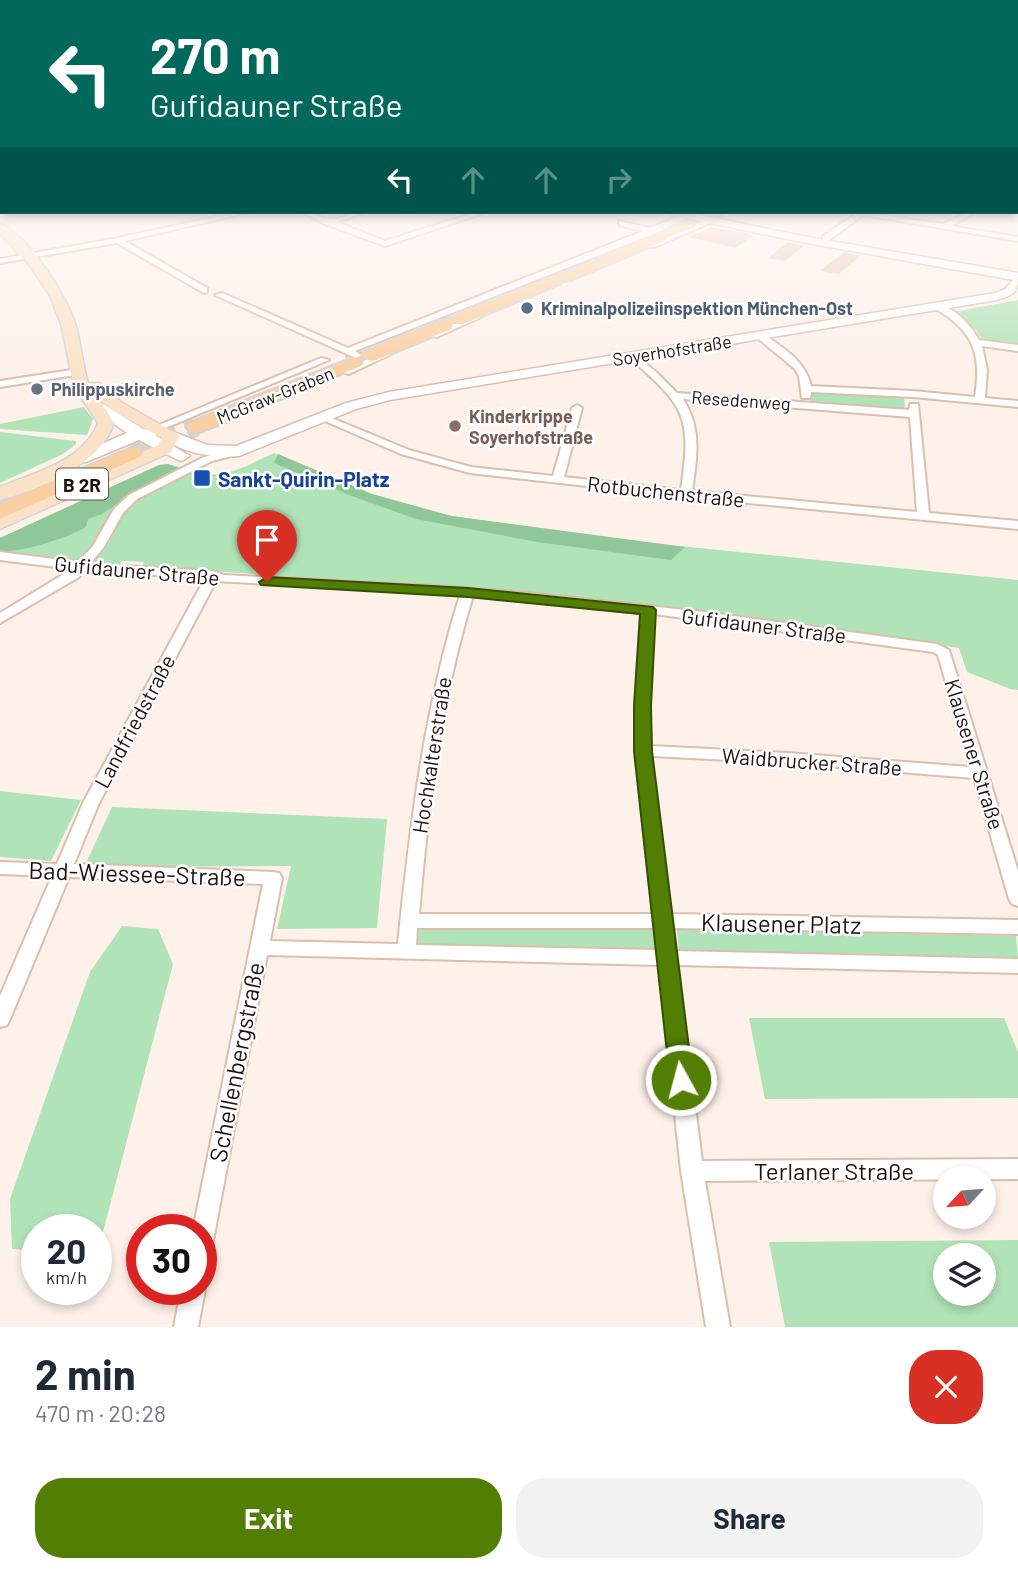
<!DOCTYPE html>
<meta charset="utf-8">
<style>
body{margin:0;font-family:Barlow,sans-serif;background:#f2f2f3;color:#1f2937;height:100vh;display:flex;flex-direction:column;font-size:26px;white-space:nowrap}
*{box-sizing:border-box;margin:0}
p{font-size:23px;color:#747a83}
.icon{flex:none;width:38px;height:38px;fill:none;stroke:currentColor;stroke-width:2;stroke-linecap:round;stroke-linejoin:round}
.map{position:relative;height:1327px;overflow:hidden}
.sheet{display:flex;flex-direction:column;background:#fff;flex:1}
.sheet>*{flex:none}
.guide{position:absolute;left:0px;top:0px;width:1018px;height:214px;box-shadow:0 4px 10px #0003;background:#00695c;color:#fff;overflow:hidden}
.needle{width:46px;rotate:244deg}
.tools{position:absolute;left:933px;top:1166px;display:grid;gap:14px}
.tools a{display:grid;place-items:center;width:63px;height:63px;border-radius:50%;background:#fff;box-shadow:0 4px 10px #0003;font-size:35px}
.speed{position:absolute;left:21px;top:1214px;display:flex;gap:14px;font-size:35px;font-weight:700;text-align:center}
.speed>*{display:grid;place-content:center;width:91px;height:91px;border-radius:50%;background:#fff;box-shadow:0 4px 10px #0003;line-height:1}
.speed small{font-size:18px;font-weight:400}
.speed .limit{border:10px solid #d22;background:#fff;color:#111}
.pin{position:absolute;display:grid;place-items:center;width:60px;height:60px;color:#fff;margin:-72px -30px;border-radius:50% 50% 50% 0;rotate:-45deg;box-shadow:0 0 7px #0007}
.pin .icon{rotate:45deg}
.me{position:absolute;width:77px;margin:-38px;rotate:353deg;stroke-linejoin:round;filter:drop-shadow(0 0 5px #0008)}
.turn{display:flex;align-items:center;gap:24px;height:147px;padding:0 35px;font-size:32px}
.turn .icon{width:91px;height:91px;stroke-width:2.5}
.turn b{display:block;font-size:49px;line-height:60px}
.lanes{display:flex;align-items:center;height:66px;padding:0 35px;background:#0003;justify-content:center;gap:35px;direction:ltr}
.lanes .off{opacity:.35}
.round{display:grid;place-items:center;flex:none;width:74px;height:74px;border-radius:28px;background:#f2f2f3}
.headline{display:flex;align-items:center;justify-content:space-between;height:119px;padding:0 35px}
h1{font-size:42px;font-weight:700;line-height:52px}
.button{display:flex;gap:14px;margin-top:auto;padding:14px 35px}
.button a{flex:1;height:80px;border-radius:28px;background:#517e03;color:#fff;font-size:28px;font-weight:700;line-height:80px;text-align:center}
.button a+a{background:#f2f2f3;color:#1f2937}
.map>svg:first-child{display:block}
</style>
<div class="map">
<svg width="1018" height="1327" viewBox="0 0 1018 1327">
<rect width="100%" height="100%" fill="#fef1ea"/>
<path fill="#b0e3b8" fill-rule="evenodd" d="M1018,300v46l-36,-6 -6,-10 -23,-18z
M812,391l92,5 1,13 -94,-6z
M84,407l9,12 -6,16 -87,-6v-5z
M0,432l76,9v3l-13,10 -63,29z
M274,453l98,41 80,22 168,24 398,40v110l-8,-1 -43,-17 -8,-24 -196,-29 -226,-24 -395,-29 2,-4 -22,-1 -4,5 -118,-15v-13l159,-73c15,-3 32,7 48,9 23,3 47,-12 67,-21z
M0,791l81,9 -30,61 -51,-4z
M112,807l275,12 -10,109 -100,1 14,-63 -207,1z
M416,921l238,4 2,24 -242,-4z
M122,926l36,3 15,35 -70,268 -7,4v-6h-59v21l-25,-2 -2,-50 80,-227z
M677,929l339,7 2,22 -339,-7z
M749,1018h255l14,34v46l-253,1z
M1018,1240v87h-233l-16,-85zM945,1255h39v38h-39z"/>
<path fill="#90c799" d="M278,454l94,40 79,22 234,31 -14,13 -134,-18 -121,-23 -67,-24 -75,-32z
M168,464l11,4v4l-32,13 -45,29 -14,5 -2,8c-19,11 -65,26 -86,24v-13l159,-73z"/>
<path fill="#e9cab9" d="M711,227l35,6 8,2 -19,13 -47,-11z
M788,242l17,3 -20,16 -17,-3z
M844,252l17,3 -22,19 -19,-3z"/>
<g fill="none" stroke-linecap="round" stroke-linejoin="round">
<path stroke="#dcd0c9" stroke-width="15" stroke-dasharray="15 7" stroke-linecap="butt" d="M689,225l33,-13
M653,234l9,-3
M547,278l10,-4
M437,322l12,-5"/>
<path stroke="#dcd0c9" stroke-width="19" stroke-dasharray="19 10" stroke-linecap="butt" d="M346,359l16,-6
M133,453l63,-26"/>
<g stroke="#dcbead" stroke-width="4">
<path id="street" d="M0,204h2v4h-2z
M237,212h13l-125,29 82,47v4l-3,1 -87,-50 -117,20v-4l118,-21z
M302,212c11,0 19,7 29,7 11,0 22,-7 34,-7l-28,10 48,19 92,-29h10l-102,34 -60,-22z
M859,212l84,12 25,-12h8l-25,14 67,11v4l-155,-26 -34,25h-6v-4z
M684,214l7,2 -35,17 -301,118 6,4 -5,3 -141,-63 7,-2 126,55 295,-117 -24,-6v-4l31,7z
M708,219l7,2 -61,26 -7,-2z
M934,304c18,0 37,21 45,36l39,5v6l-36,-5 5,24 -2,28 33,3v6l-105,-10 -102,-5 -1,6h-8l-3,-22 -4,-7 -41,-34 8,-2c21,15 43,27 49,53l102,5 62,6c7,-44 -2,-67 -41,-89z
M474,315l7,2 -44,20 -8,-2z
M383,352l8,2 -42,20 -8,-2z
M633,353l23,19 21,21 232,17 1,-6h8l11,109 89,8v8l-332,-32 -216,-24 -69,-19 -83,-36 5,-3 4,1 82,34 62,17 82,9 19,-68 5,-3 5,3 -18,69 117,13c11,-75 4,-83 -51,-132v-4zM683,399l227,18 7,95 -225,-21c5,-33 10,-63 -9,-92z
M321,358l8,2 -178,74 -4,1 -5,-3z
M78,369l5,3 -2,2 -81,13v-6z
M239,448l5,3 -1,2 -31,8 -75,38 -14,14 -19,34 -14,17 123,7 11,4 214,11 90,7 176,19 233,32 12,6 69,221v35l-6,-2 -3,-5 -35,-121 -186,-15 -137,-7 20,158 347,6v14l-345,-6 2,23 343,8v14l-341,-8 25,196 316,-2v20l-313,2 25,146h-24l-25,-156 -22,-206 -392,-10 -55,291 -3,8 -8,3v-27h-8l70,-346 -194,-7 -59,142 -3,6 -7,2v-31l52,-120 -52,-2v-12l57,2 26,-61 122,-225 -121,-7 -5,6 -79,46v-10l72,-44 -72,-9v-8l78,10 15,-16 21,-37 15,-14 75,-38zM216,581l244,14c-36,114 -50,231 -62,349l-128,-3 12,-63 -3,-5 -6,-1 -199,-8 25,-61zM473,596l168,17 -6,93v45l18,163h-234c9,-108 22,-214 54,-318zM654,614l279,38 5,3 32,112 -182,-14 -137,-7 -2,-40zM417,928h238l2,22 -241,-5z
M201,1282l4,8 -7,37h-24l7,-37h20z"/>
</g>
<g stroke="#dcbead" stroke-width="3">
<path id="secondary" d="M666,212h20l116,24 216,37c0,19 -3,22 -21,27l-607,100 -34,9 -117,47c-24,2 -59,-2 -76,-20l8,-5 36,14 29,1 110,-43 43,-11 606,-99 10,-4 8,-9 -211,-38 -131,-27z
M98,401l45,28 13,2v5l34,20 -8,5 -6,-2 -37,-19 -53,22h-12l-2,-3 2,-3 53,-23 -34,-24 -3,-3 3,-3z"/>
</g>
<g stroke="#d6d4d3" stroke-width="3">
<path id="primary" d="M0,224c28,10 66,72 75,99 6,20 7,40 13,60h12l21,19 59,34 -9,16 -171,77v-13l158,-71 4,-7 -53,-30 -10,-9 15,24c-14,42 -73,66 -114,77v-13c35,-15 83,-25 98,-64l-24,-36 -13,-63 -11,-28 -23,-34 -27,-28z"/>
</g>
<g stroke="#d6d4d3" stroke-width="4">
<path id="highway" d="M689,221l7,4 -2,3 -26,9 -2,3 -95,40 -8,1 -3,3 -97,40h-10l-2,5 -75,31 -6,1 -9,-5 3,-4 75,-31h10l2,-5 99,-38 8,-1 3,-3z
M355,357l9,5 -3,4 -158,65 -7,2 -10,-6 3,-4z
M133,447l7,2 3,4 -3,4 -140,62v-15z"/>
</g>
<use href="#street" fill="#fff" fill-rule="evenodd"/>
<use href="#secondary" fill="#fff" fill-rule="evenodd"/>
<use href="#primary" fill="#fbe2c6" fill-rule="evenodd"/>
<use href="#highway" fill="#f8cfa0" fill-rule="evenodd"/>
</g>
<linearGradient id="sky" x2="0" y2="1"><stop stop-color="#94c4ed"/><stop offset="0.51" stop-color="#fff9f6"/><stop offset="1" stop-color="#fff9f6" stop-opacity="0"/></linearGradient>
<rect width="1018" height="380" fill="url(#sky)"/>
<path fill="#517e03" stroke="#355202" stroke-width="2" d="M267,577l201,11 185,19 3,3 -5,96 1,45 41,329 -4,7 -8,3 -8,-3 -3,-7 -36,-329v-45l6,-92 -172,-17 -207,-12 -2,-3z"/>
<circle fill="#5c6f8a" stroke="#fff" stroke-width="2.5" cx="527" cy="308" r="7"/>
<circle fill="#6b7280" stroke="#fff" stroke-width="2.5" cx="37" cy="389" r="7"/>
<circle fill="#8d6e63" stroke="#fff" stroke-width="2.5" cx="455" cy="426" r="7"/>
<rect fill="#1a4fb4" stroke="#fff" stroke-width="2.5" x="193" y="469" width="18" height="18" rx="3.5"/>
<g text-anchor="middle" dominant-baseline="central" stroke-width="5" stroke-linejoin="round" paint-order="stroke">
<g font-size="18" font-weight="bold" fill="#4e5e75" stroke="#fff" text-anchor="start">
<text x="541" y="308">Kriminalpolizeiinspektion München-Ost</text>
</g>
<g font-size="18" fill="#1c120c" stroke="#fff">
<text transform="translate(672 350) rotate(-9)">Soyerhofstraße</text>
<text transform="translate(275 395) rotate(-22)">McGraw-Graben</text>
<text transform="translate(741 400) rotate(4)">Resedenweg</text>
</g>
<g font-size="18" font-weight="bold" fill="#5b616d" stroke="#fff" text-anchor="start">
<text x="51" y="389">Philippuskirche</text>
</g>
<g font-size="18" font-weight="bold" fill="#785e54" stroke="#fff" text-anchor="start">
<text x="469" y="416">Kinderkrippe<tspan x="469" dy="21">Soyerhofstraße</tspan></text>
</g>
<rect fill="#fff" stroke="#605955" stroke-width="2" x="56" y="468.5" width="52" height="31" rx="5"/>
<g font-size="19" font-weight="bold" fill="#1c120c">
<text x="82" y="484">B 2R</text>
</g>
<g font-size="21" font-weight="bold" fill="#164399" stroke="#fff" text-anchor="start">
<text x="218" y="478">Sankt-Quirin-Platz</text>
</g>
<g font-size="21" fill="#1c120c" stroke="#fff">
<text transform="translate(666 491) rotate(6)">Rotbuchenstraße</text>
<text transform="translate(137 570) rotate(5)">Gufidauner Straße</text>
<text transform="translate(764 625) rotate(7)">Gufidauner Straße</text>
<text transform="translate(134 721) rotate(-62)">Landfriedstraße</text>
<text transform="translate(975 754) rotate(73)">Klausener Straße</text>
<text transform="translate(431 755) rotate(-81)">Hochkalterstraße</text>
<text transform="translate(812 761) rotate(4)">Waidbrucker Straße</text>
</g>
<g font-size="24" fill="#1c120c" stroke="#fff">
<text transform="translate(137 873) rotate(2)">Bad-Wiessee-Straße</text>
<text transform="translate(781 923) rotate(1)">Klausener Platz</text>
<text transform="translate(236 1062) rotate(-79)">Schellenbergstraße</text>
<text x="834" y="1170">Terlaner Straße</text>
</g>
</g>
</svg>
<div class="tools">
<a><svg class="needle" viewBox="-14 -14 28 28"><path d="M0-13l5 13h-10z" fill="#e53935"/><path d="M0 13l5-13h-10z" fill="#747a83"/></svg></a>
<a><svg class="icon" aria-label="layers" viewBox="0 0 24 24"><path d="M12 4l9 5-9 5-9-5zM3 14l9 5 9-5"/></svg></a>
</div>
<div class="speed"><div>20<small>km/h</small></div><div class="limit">30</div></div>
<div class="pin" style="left:267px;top:582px;background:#d93025"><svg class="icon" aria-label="arrive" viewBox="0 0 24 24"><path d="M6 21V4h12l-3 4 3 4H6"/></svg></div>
<svg class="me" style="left:681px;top:1080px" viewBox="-20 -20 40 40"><circle r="17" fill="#517e03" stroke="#fff" stroke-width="3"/><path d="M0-11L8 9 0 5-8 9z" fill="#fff"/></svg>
<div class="guide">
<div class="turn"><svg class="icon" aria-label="left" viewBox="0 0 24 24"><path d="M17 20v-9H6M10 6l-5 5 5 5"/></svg><div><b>270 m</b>Gufidauner Straße</div></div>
<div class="lanes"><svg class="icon" aria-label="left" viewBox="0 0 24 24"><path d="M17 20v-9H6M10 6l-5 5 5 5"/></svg><svg class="icon off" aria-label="ahead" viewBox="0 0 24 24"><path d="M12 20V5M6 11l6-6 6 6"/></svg><svg class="icon off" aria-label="ahead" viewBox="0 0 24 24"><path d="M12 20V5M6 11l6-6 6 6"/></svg><svg class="icon off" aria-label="right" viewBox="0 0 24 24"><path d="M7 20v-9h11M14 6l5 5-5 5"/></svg></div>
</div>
</div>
<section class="sheet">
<div class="headline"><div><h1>2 min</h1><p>470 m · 20:28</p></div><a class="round" style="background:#d93025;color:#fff"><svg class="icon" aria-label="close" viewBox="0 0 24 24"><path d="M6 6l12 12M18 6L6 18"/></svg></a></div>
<div class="button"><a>Exit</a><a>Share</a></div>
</section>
